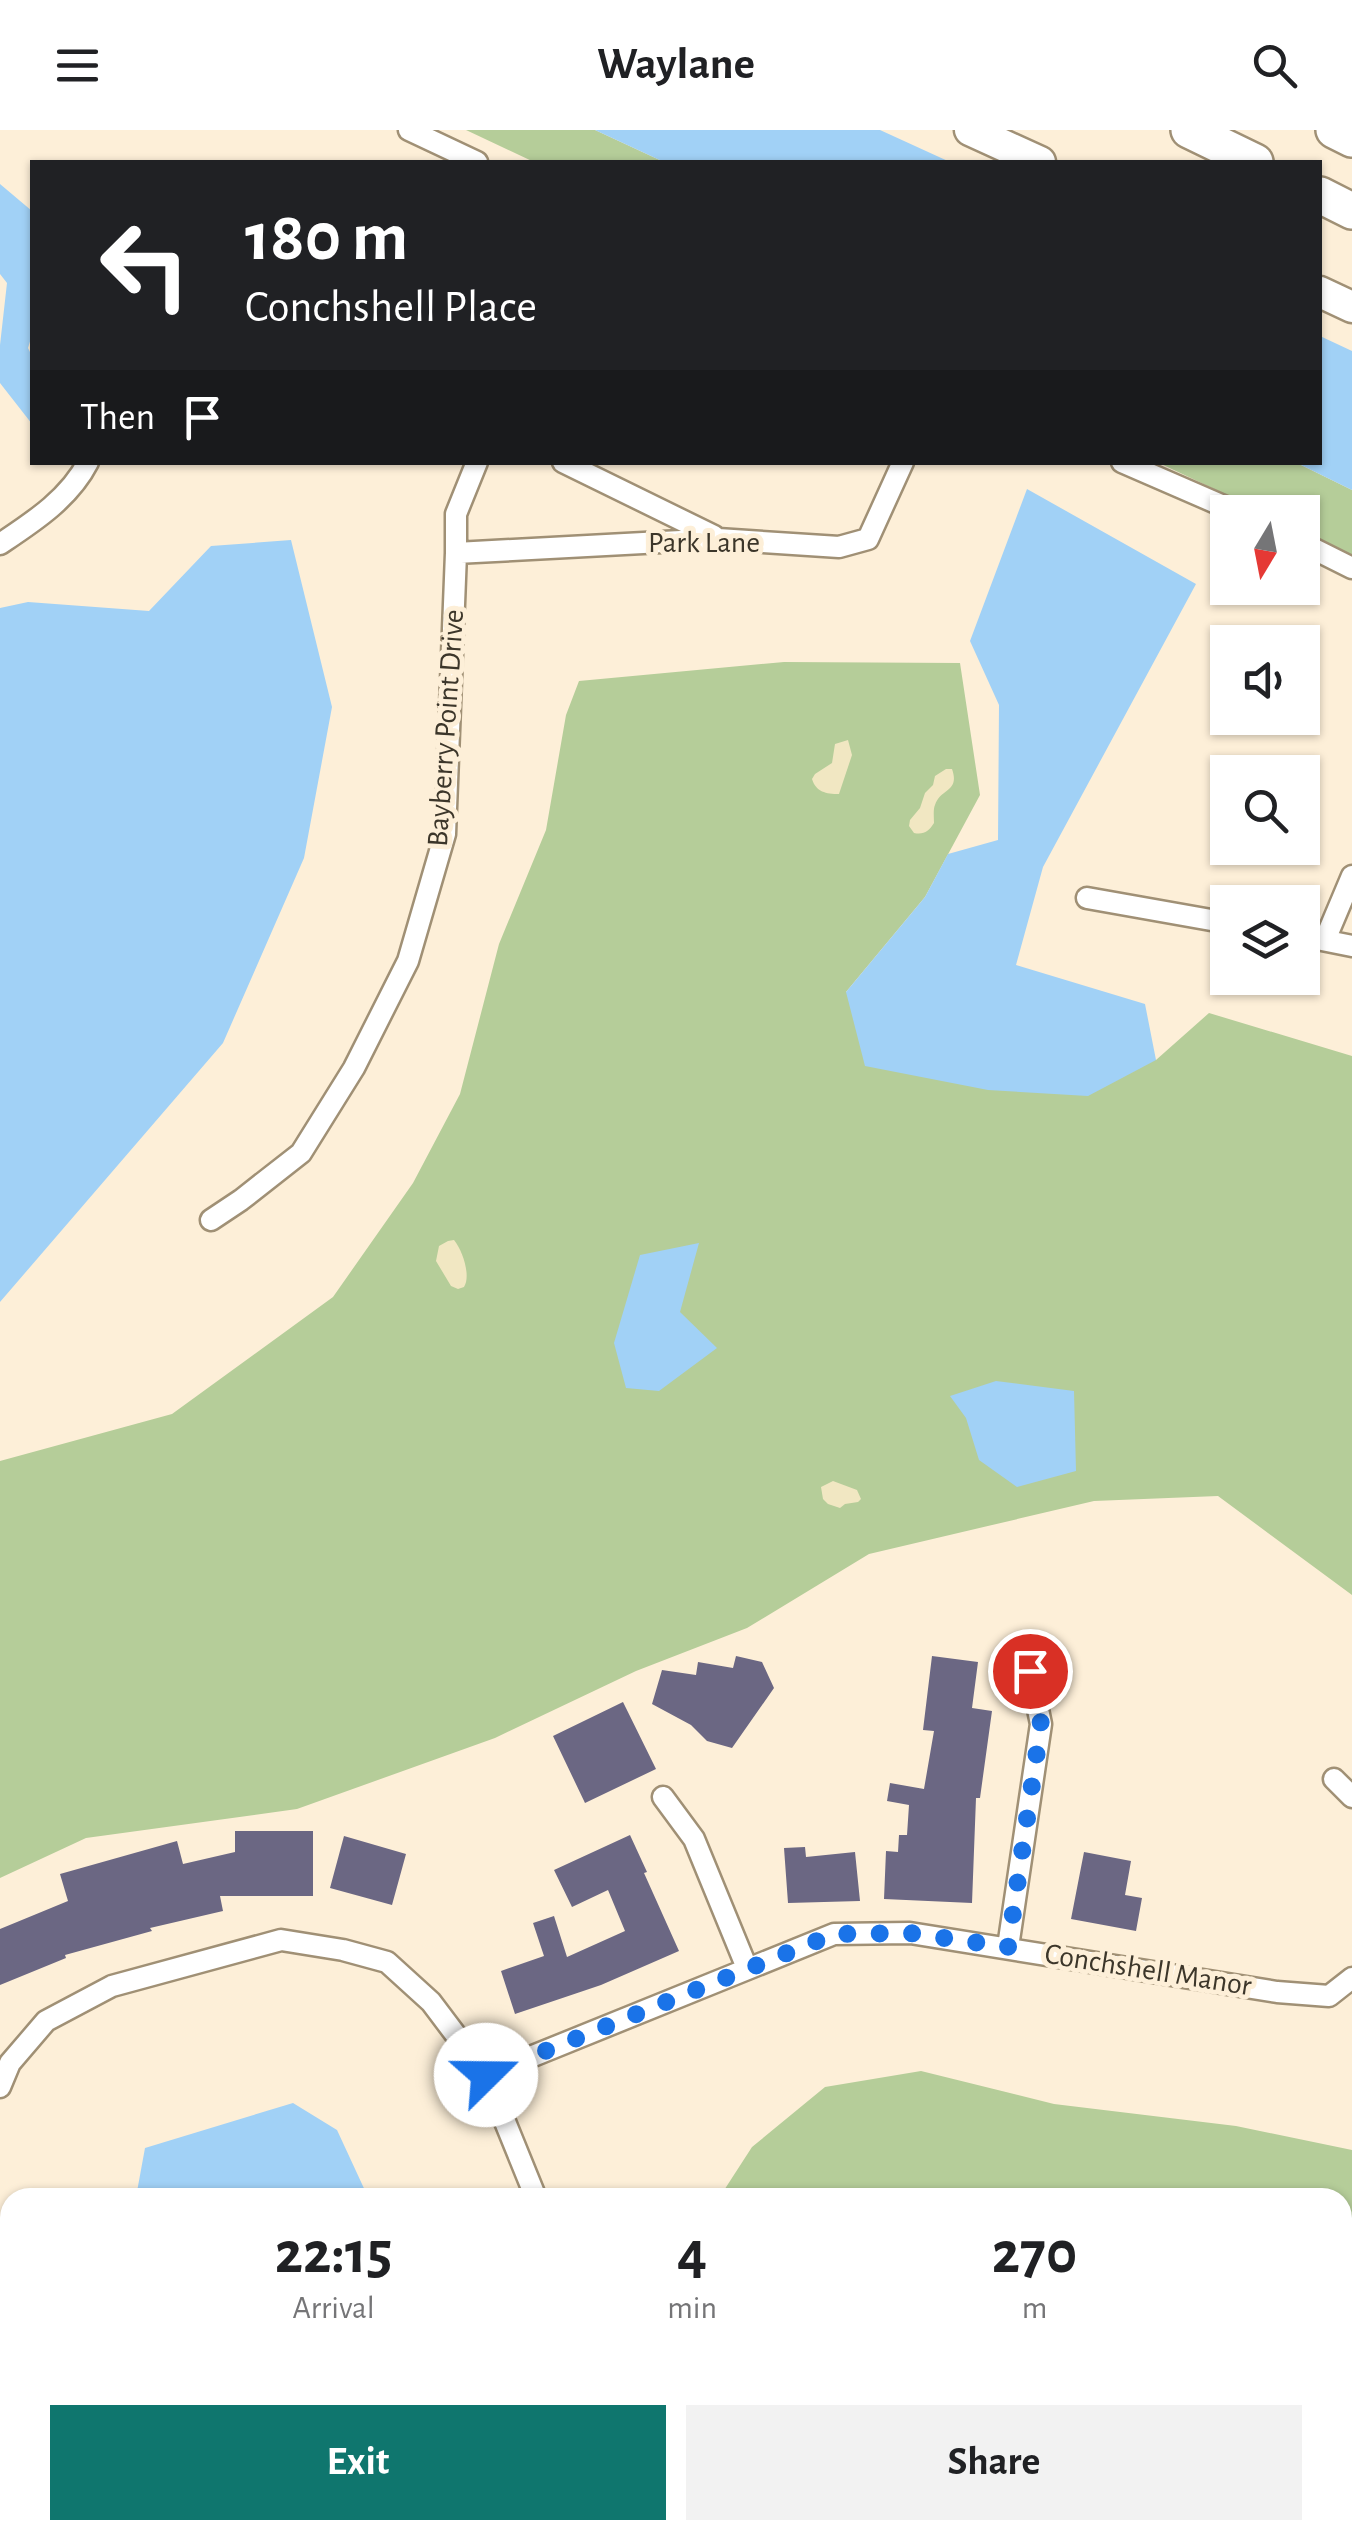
<!DOCTYPE html>
<style>
body{margin:0;font-family:"Alegreya Sans",sans-serif;background:#f2f2f2;color:#202124;height:100vh;display:flex;flex-direction:column;font-size:38px;white-space:nowrap}
*{box-sizing:border-box;margin:0}
p{font-size:32px;color:#757577}
.icon{flex:none;width:55px;height:55px;fill:none;stroke:currentColor;stroke-width:2;stroke-linecap:round;stroke-linejoin:round}
.map{position:relative;flex:1;overflow:hidden}
.side{position:absolute;left:0px;top:2058px;width:1352px;height:352px;display:flex;flex-direction:column;background:#fff;border-radius:30px 30px 0 0;box-shadow:0 2px 8px #0004}
.side>*{flex:none}
.top-card{position:absolute;left:30px;top:30px;width:1292px;height:305px;border-radius:0px;box-shadow:0 2px 8px #0004;background:#202124;color:#fff;overflow:hidden}
.needle{width:65px;rotate:190deg}
.controls{position:absolute;left:1210px;top:365px;display:grid;gap:20px}
.controls a{display:grid;place-items:center;width:110px;height:110px;border-radius:0px;background:#fff;box-shadow:0 2px 8px #0004;font-size:50px}
.pin{position:absolute;display:grid;place-items:center;width:85px;height:85px;color:#fff;margin:-42px;border:5px solid #fff;border-radius:50%;box-shadow:0 2px 10px #0007}
.me{position:absolute;width:110px;margin:-55px;rotate:68deg;stroke-linejoin:round;filter:drop-shadow(0 0 8px #0008)}
.turn{display:flex;align-items:center;gap:35px;height:210px;padding:0 50px;font-size:45px}
.turn .icon{width:130px;height:130px;stroke-width:2.5}
.turn b{display:block;font-size:70px;line-height:85px}
.then{display:flex;align-items:center;height:95px;padding:0 50px;background:#0003;gap:20px;font-size:38px}
.eta{display:flex;justify-content:space-evenly;align-items:center;height:170px;text-align:center}
.eta b{font-size:60px;font-weight:700;line-height:70px}
.button{display:flex;gap:20px;margin-top:auto;padding:20px 50px}
.button a{flex:1;height:115px;border-radius:0px;background:#0f766e;color:#fff;font-size:40px;font-weight:700;line-height:115px;text-align:center}
.button a+a{background:#f2f2f2;color:#202124}
header{display:flex;justify-content:space-between;align-items:center;height:130px;padding:0 50px;background:#fff;font-size:45px;font-weight:700}
.map>svg:first-child{display:block}
</style>
<header><svg class="icon" aria-label="menu" viewBox="0 0 24 24"><path d="M4 6h16M4 12h16M4 18h16"/></svg>Waylane<svg class="icon" aria-label="search" viewBox="0 0 24 24"><circle cx="10" cy="10" r="6"/><path d="M15 15l6 6"/></svg></header>
<div class="map">
<svg width="1352" height="2408" viewBox="0 0 1352 2408">
<rect width="100%" height="100%" fill="#fdefd8"/>
<path fill="#b5cd99" d="M466,0h129l69,32h-130z
M1159,333h138l55,27v65l-49,-24 -1,-19h-39z
M784,532l176,1 20,132 -55,102 -79,95 310,68 53,-47 143,43v539l-134,-99 -124,5 -225,53 -122,74 -111,43 -141,67 -198,71 -211,29 -86,40v-417l172,-47 161,-117 80,-114 47,-89 39,-150 47,-114 20,-115 13,-34z
M921,1941l133,33 182,22 116,24v388h-547l-5,-8h542v-332h-623l33,-51 73,-60z"/>
<path fill="#f1e7c2" d="M848,610l4,15 -13,39c-13,0 -23,-2 -27,-15l3,-5 17,-11 3,-19z
M946,639h6c8,23 -11,19 -17,36 -2,4 -1,13 -1,18 -5,8 -10,12 -20,10l-5,-7 1,-6 10,-12 5,-15 8,-8 2,-9z
M454,1110c9,11 17,36 10,47l-6,2 -7,-3 -15,-25 3,-15 9,-5z
M833,1351l24,9 4,9 -3,3 -13,2 -5,4 -12,-4 -5,-5 -2,-12z"/>
<path fill="#a1d1f6" d="M595,0h285l70,32h-286z
M0,54l32,27v124l-4,13 4,8v68l-32,-41v-38l7,-62 -7,-9z
M1320,206l32,15v139l-55,-27 23,-1z
M1027,359l169,95 -153,283 -27,98 129,39 11,56 -68,36 -100,-6 -123,-24 -19,-74 79,-95 23,-43 50,-14 1,-135 -29,-64z
M291,410l41,167 -28,151 -81,185 -223,259v-694l28,-6 121,9 62,-65z
M699,1113l-19,69 37,36 -58,43 -33,-3 -12,-45 26,-88z
M996,1251l78,10 2,80 -59,16 -38,-27 -13,-42 -16,-22z
M293,1973l44,27 31,67h-232l9,-49z
M816,2400h268l6,5 -1,3h-155l-18,-4 -10,4h-83z"/>
<path fill="#6b6783" d="M736,1526l26,6 12,26 -42,60 -25,-7 -16,-16 -39,-21 10,-34 34,5 2,-13 35,6z
M932,1526l46,6 -6,46 20,3 -12,87h-4l-4,105 -88,-4 2,-48 12,1 1,-17h8l2,-30 -22,-4 3,-18 34,6 10,-58 -11,-1z
M623,1572l33,67 -71,34 -32,-67z
M235,1701h78v65h-93l3,15 -73,17 2,3 -87,24 1,3 -66,27v-56l68,-28 -8,-27 117,-33 6,23 52,-12z
M630,1705l17,37 -3,1 35,78 -78,34 -86,29 -14,-43 43,-15 -11,-33 21,-7 13,41 58,-26 -17,-41 -36,17 -18,-37z
M344,1706l62,18 -14,51 -62,-17z
M805,1717l1,10 49,-5 5,49 -72,2 -4,-55z
M1084,1722l47,9 -6,34 17,3 -6,33 -65,-12z"/>
<g fill="none" stroke-linecap="round" stroke-linejoin="round">
<g stroke="#a09075" stroke-width="25">
<path id="minor" d="M409,0l68,32
M563,332l151,74
M1122,332l115,50
M1302,413l50,25
M0,414c33,-22 69,-45 88,-82
M456,423l262,-14 121,8 29,-8 35,-77
M1087,768l141,25
M1302,806l50,10
M1325,810l27,-64
M211,1090l30,-20 60,-47 53,-85 54,-107 37,-127 11,-281v-39l21,-52
M1334,1649l18,18
M663,1667l31,42 53,129
M1008,1817l33,-223 -11,-53
M486,1945l348,-141 76,-1 367,59 52,4 23,-18
M0,1957l10,-24 36,-42 66,-35 169,-46 62,10 44,12 44,40 55,73 50,123
M0,2316l10,7
M130,2400l13,8
M647,2400l3,8
M386,2408l26,-8"/>
</g>
<g stroke="#a09075" stroke-width="35">
<path id="primary" d="M970,0l70,32
M1320,162l32,15"/>
</g>
<g stroke="#a09075" stroke-width="40">
<path id="motorway" d="M1189,0l66,32
M1334,0l18,9
M1320,65l32,16"/>
</g>
<use href="#minor" stroke="#fff" stroke-width="20"/>
<use href="#primary" stroke="#fff" stroke-width="30"/>
<use href="#motorway" stroke="#fff" stroke-width="35"/>
</g>
<g fill="none" stroke-linecap="round" stroke-linejoin="round">
<path stroke="#1a73e8" stroke-width="18" stroke-dasharray="0 32.4" d="M486,1945l348,-141 76,-1 98,14 33,-223 -11,-53"/>
</g>
<g text-anchor="middle" dominant-baseline="central" stroke-width="10" stroke-linejoin="round" paint-order="stroke">
<g font-size="30" fill="#3c362a" stroke="#fdefd8">
<text x="704" y="413">Park Lane</text>
<text transform="translate(446 598) rotate(-86)">Bayberry Point Drive</text>
<text transform="translate(1148 1840) rotate(9)">Conchshell Manor</text>
</g>
</g>
</svg>
<div class="controls">
<a><svg class="needle" viewBox="-14 -14 28 28"><path d="M0-13l5 13h-10z" fill="#e53935"/><path d="M0 13l5-13h-10z" fill="#757577"/></svg></a>
<a><svg class="icon" aria-label="sound" viewBox="0 0 24 24"><path d="M4 9h4l5-4v14l-5-4H4zM17 9q2 3 0 6"/></svg></a>
<a><svg class="icon" aria-label="search" viewBox="0 0 24 24"><circle cx="10" cy="10" r="6"/><path d="M15 15l6 6"/></svg></a>
<a><svg class="icon" aria-label="layers" viewBox="0 0 24 24"><path d="M12 4l9 5-9 5-9-5zM3 14l9 5 9-5"/></svg></a>
</div>
<div class="pin" style="left:1030px;top:1541px;background:#d93025"><svg class="icon" aria-label="arrive" viewBox="0 0 24 24"><path d="M6 21V4h12l-3 4 3 4H6"/></svg></div>
<svg class="me" style="left:486px;top:1945px" viewBox="-20 -20 40 40"><circle r="19" fill="#fff"/><path d="M0-13L10 11 0 6-10 11z" fill="#1a73e8"/></svg>
<div class="top-card">
<div class="turn"><svg class="icon" aria-label="left" viewBox="0 0 24 24"><path d="M17 20v-9H6M10 6l-5 5 5 5"/></svg><div><b>180 m</b>Conchshell Place</div></div>
<div class="then">Then<svg class="icon" aria-label="arrive" viewBox="0 0 24 24"><path d="M6 21V4h12l-3 4 3 4H6"/></svg></div>
</div>
<section class="side">
<div class="eta">
<div><b>22:15</b><p>Arrival</p></div>
<div><b>4</b><p>min</p></div>
<div><b>270</b><p>m</p></div>
</div>
<div class="button"><a>Exit</a><a>Share</a></div>
</section>
</div>
